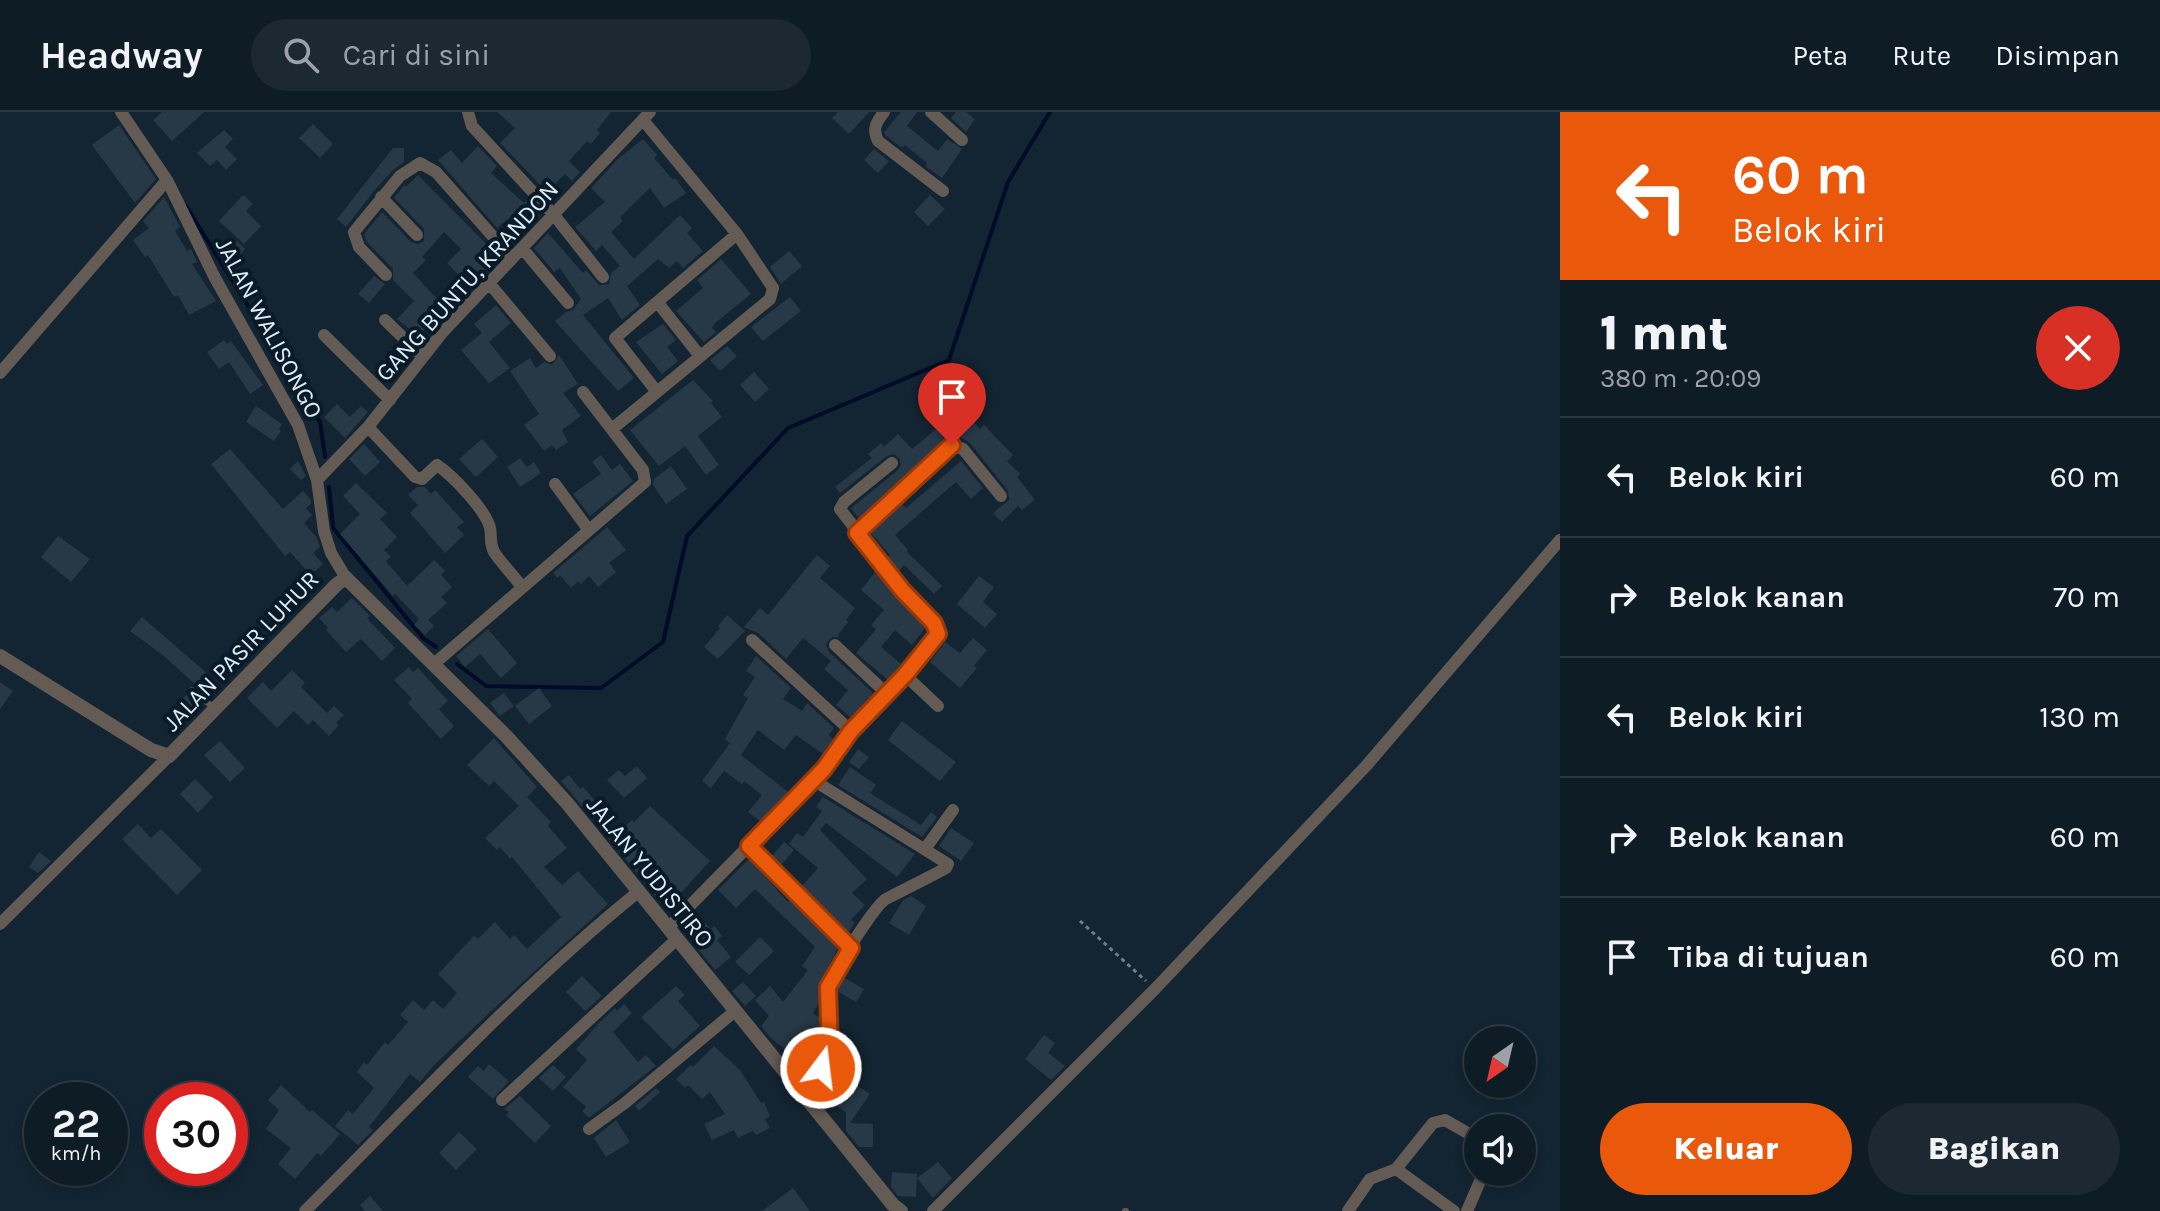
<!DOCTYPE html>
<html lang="id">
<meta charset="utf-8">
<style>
body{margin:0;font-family:Karla,sans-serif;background:#1c2932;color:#f1f3f6;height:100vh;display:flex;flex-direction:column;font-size:30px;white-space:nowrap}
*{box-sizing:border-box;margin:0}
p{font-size:26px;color:#9ba1a7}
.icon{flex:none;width:44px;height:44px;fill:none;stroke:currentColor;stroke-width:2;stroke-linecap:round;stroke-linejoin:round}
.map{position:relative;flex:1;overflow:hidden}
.panel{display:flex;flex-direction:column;background:#0e1c26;width:600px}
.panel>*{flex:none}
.top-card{background:#ea580c;color:#fff;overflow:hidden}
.needle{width:52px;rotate:214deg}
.buttons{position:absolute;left:1464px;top:914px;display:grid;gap:16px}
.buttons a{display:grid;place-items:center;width:72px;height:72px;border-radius:50%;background:#0e1c26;box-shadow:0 4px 12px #0003,0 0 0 2px #2e3a43;font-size:40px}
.speed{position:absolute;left:24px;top:970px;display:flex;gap:16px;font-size:40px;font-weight:700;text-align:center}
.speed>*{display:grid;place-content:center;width:104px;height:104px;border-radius:50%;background:#0e1c26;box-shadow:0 4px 12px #0003,0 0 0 2px #2e3a43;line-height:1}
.speed small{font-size:20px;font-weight:400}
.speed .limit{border:12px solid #d22;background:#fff;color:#111}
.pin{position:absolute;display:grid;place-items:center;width:68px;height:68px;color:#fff;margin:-82px -34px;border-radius:50% 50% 50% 0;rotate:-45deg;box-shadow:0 0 8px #0007}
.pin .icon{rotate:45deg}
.me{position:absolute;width:88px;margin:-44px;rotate:15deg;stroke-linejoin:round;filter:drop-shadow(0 0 6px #0008)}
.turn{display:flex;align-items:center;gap:28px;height:168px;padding:0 40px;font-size:36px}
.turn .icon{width:104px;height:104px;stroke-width:2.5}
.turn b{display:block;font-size:56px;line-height:68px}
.round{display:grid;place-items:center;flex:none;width:84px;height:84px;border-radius:42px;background:#1c2932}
.summary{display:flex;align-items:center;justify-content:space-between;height:136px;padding:0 40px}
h1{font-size:48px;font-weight:800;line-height:60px}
.action{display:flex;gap:16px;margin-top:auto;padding:16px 40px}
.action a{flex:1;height:92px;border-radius:48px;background:#ea580c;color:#fff;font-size:32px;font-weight:800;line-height:92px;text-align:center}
.action a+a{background:#1c2932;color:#f1f3f6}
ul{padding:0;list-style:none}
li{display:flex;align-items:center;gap:24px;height:120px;padding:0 40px;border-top:2px solid #2e3a43}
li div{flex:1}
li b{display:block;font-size:30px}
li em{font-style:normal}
header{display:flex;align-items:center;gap:48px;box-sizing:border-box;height:112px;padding:0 40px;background:#0e1c26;border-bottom:2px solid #2e3a43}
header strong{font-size:38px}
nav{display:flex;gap:44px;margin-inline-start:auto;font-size:28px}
.search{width:560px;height:72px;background:#1c2932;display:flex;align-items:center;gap:20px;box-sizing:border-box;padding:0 28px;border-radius:44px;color:#9ba1a7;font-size:30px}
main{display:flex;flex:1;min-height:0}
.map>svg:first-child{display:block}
</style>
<header>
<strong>Headway</strong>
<div class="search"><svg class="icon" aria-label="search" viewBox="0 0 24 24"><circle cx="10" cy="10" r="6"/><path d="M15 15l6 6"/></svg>Cari di sini</div>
<nav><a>Peta</a><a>Rute</a><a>Disimpan</a></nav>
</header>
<main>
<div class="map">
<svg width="1560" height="1099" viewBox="0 0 1560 1099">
<rect width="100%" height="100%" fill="#132532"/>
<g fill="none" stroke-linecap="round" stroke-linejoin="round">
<path stroke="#000a29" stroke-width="4" d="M186,94l134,216 5,35
M329,375l4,41 90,110 13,9
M457,552l29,22 115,2 62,-46 24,-106 101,-108 161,-68 59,-178 42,-70"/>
</g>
<path fill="#273947" d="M162,0h42l-32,29 -19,-21z
M497,0h114l-14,18 3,3 -9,11 -4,-3 -18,20 11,11 -8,9 -7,-7 -18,18 -47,-49 15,-15z
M838,0h31l-20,22 -17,-16z
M901,0h16l-10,14 31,25 9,-12 15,10 -20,29 -17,-12 2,-3 -22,-18 -3,3 -17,-13 -1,-3z
M956,0h10l9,7 -9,13 -15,-14z
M313,12l20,20 -13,14 -21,-20z
M119,13l37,54 -21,24 -43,-58z
M224,18l9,9 -8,8 12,12 -11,11 -9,-10 -7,6 -13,-13z
M643,27l14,16 -3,3 19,22 2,-2 11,15 -22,15 -14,-20 -30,29 3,4 -12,11 23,27 46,-44 12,13 -5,5 16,18 -20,17 -6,-7 -8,7 -11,-9 -31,27 13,19 -18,15 -14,-22 -25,17 51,63 -16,13 -63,-70 11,-9 7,-2 8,-11 -21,-31 -6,4 -20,-24 14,-15 35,40 3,-3 13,15 10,-1 2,-11 9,-7 -18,-21 -6,6 -21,-24 30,-25 -14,-14 27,-29z
M478,34l19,20 -6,7 33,30 3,-3 14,14 -13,15 -15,-14 -16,13 -59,-68 13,-10 11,13z
M393,36h11v14l-11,8 -19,21 -28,36 -9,-8z
M874,37l15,12 -11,12 -14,-13z
M418,63l82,83 -32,27 -21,-22 14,-14 -17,-17 -22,25 4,3 -13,13 36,39 -15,17 -5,-4 -11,11 -21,-17 17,-18 -21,-21v-11l-26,-27 -3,-8 18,-22 29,30 7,2 6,-3v-12l-30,-31 11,-14 1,3z
M243,83l10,9 -7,7 15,15 -17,18 -25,-23z
M930,83l15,14 -17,17 -14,-14z
M164,85l16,30 -5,4 12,20 4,-2 6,13 -5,2 24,37 -27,14 -11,-20 -4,2 -26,-42 -3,2 -12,-17 16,-12 -6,-7z
M237,129l8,8 -8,9 -9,-8z
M789,139l13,15 -21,18 -11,-17z
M721,147l30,35 -36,29 -3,5 4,4 -12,10 -28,-31 27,-23 -6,-8z
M374,164l11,8 -16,19 -11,-9z
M790,185l11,14 -38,30 -12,-14z
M496,193l15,18 -22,19 21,26 -21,15 -28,-33 21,-17 -8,-9z
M663,212l13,16 -9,7 11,14 -16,13 -26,-32z
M224,228l3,4 4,-3 32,44 -13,9 -21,-32 -10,7 -12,-17z
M727,234l10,10 -17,15 -10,-11z
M559,243l19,29 -15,9 18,23 -19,14 6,12 -12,8 -4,-5 -8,6 -20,-26 15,-11 -29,-43 20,-13 6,10 8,-6 8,3z
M754,260l15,17 -14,13 -15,-17z
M693,268l20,21 -2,2 11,14 -24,19 21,29 -13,10 -21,-29 -26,20 -29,-36z
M337,292l13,13 11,-11 7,6 -23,26 -21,-21z
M957,292l23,25 4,-4 29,30 -6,6 13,13 -3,3 18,23 -13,10 -4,-4 -16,16 -9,-9 16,-13 -1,-9 -38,-48 -13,-8 -11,3 -87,81 -8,-11 47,-38 3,-5 -2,-7 -5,-4 -7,2 -47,37 -5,-6 37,-29 -4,-4 13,-11 3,4 14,-13 14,15 29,-24 -3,-3z
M256,294l26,18 -3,5 2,2 -7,10 -28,-19z
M482,327l16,18 -22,20 -17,-18z
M364,332l16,18 -15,14 -16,-17z
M230,337l53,60 20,-18 8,9v4l-5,4 6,7 -8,8 13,15 3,9 -7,6 10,11 -12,11 -21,-23 -5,4 -74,-92z
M601,343l11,15 8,-6 13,17 -43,35 -17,-22 28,-20 -9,-12z
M520,346l7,9 7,-5 7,11 -21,14 -13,-20z
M298,349l8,15 -5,4 -11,-11z
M961,349l22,27 -12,11 -15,-17 -61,53 13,15 -1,2 35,34 -8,8 -30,-29 -5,6 -11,-14 2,-2 -19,-22 31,-29 4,4z
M671,354l16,23 -21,15 -13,-19 1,-6z
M356,371l31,30 -7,6 17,18 -13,13 7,7 -5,4 21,25 27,-26 11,11 -4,4 11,12 -11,10 6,6 -19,17 6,6 -9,9 -11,-10 5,-6 -24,-25 -2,2 -53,-62 20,-20 -17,-18z
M417,375h8l6,7 4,-4 29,32 -7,5 7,8 -19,18 -35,-40 8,-8 -10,-10z
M607,415l19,23 -17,13 7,9 -18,15 -9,-11 -8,8 -3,-3 -7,7 -11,-13 -2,3 -5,-5z
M58,424l32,23 -19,23 -30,-25z
M817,443l13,11 -10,12 35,30 -9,12 2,2 -10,13 2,2h-8l-6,7 3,8 44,41 -22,25 -15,-13 12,-15 -24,-21 7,-8 -28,-23 -17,21 -28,-26 -14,-6 16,-19 8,7z
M876,459l20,26 30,30 -14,18 -17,-15 -14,17 20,17 -13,16 -32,-27 20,-24 -5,-4 13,-15 -23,-20z
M305,462l11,11 -14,12 -10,-11z
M979,464l15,11 -11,15 14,12 -12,14 -28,-24z
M352,486l18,18 -3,2 28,30 -13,13 -21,-22 -15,13 -20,-22 2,-2 -9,-10 13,-11 5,5z
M727,503l18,16 -27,28 -14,-12 16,-19 -2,-2z
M142,505l75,65 -11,12 -42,-38 -34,-25z
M488,517l29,34 -16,15 -21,-24 -15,13 -9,-11z
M973,526l14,12 -13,16 3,2 -17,20 -30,-26 15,-20 15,11z
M756,544l35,32 -8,11 19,12 5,-8 27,25 -5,7 4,4 -10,15 -27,-19 -12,15 -26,-20 -17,25 47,37 -28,29 -12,-9 14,-17 -18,-14 -2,3 -18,-13 -13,17 -9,-7 28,-38 -5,-4 23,-41 -5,-3 12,-18 -9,-6z
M409,555l4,5 5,-4 30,33 -9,8 15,17 -13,13 -33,-36 4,-4 -18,-19z
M292,558l13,13 -4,4 26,26 7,-7 10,9 -8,8 3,2 -10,11 -16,-16 -5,5 -14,-14 -17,17 -30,-30 16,-16 8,9z
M0,570l13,9 -13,18z
M539,576l13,18 -23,18 -14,-18z
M504,581l10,13 -14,10 -10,-13z
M187,582l15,12 -7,8 -15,-12z
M902,609l54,41 -16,19 -52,-41z
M494,626l43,49 -10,10 24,25 -3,4 19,22 -23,19 18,18 16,-14 30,33 -106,97 -68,64 -14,17 -10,-8 -41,53 4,3 -15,15 -23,-19 13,-16 5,4 21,-26 -17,-16 7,-10 3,3 18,-23 3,3 20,-23 -8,-7 13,-15 11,10 9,-10 10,9 14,-16 -19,-19 36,-38 4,3 17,-17 15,17 4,-4 13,14 34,-32 -49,-60 -2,2 -10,-12 -3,3 -12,-12 34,-32 -25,-25 -5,5 -22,-21z
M220,629l25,27 -15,14 -26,-27z
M858,637l11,8 -10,12 -10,-7z
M637,654l10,12 -23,20 -17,-18 12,-10 6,6z
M850,655l26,18 -6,8 51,32 10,-13 6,5 -15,20 -84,-52z
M569,663l11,14 3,-2 19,22 -10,9 -31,-37z
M195,667l18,18 -15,16 -18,-19z
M823,685l92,57 -18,23 -71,-54 -6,7 47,49 -15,14 13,12 -14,15 4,3 -7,10 -46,-47 16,-18 -29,-24 8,-11 6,4 19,-26 -6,-4z
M650,694l60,55 -44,48 -57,-70 23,-19 2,2z
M138,712l13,14 10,-9 41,41 -25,25 -55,-56z
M951,716l23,15 -13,18 -22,-15z
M784,730l10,8 -13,15 -16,-15 8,5z
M39,740l12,9 -13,12 -9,-6z
M749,747l39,43 2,-2 48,48 -18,35 -1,20 -6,10 7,5 2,12 -18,22 11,8 -10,13 -15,-11 -4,-5 4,-4 -19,-15 -10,-12 8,-10 -14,-16 15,-14 13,16 25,-32 -6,-4 13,-19 -60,-58 -19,19 -18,-18z
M911,784l15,10 -17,29 -20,-12 14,-23z
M695,801l16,16 3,-3 8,10 -5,4 14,17 -16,13 -34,-42z
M760,825l14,14 -25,24 -14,-13z
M582,864l20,20 -17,15 -19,-19z
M843,865l21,12 -8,13 -19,-11z
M743,870l13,14 -11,10 -13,-15z
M676,874l9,9 -7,6 22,25 -27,24 -32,-33z
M624,892l8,9 -19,19 25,30 8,-7 10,11 -67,52 -7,-7 4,-4 -23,-20 24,-27 -11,-11 22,-25 17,-16 2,3z
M1044,923l11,8 -7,10 17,13 -14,14 -26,-21z
M714,934l26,24 21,33 3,-1 6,14 -5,3 5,9 -14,7 -3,-4 -15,7 -4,-8 -22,10 -8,-16 21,-10 -15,-22 -8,7 -14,-14 -3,3 -9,-9 15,-14 2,2z
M489,952l20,17 -16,18 -25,-22 10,-11 6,5z
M553,953l13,12 -13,14 -14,-13z
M833,958l37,24 -20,29 23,1v23h-14l-13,-16v-19l-29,-19 5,-7 -3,-2z
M281,973l29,27 2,-2 28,24 -19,22 -4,-3 -22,26 -17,-15 13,-16 -25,-19 13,-19 -11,-10z
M656,976l4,4 -21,19 -4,-5z
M520,984l31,30 -16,17 -29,-28 3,-3 -5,-3z
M616,1008l14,22 -24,15 -12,-19z
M459,1020l18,17 -21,21 -17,-17z
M938,1050l14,16 -19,20 -16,-20z
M892,1060l25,2 -1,23 -18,-1 -7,-9z
M793,1076l17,23h-48z
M370,1084l13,15h-18l-5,-6z"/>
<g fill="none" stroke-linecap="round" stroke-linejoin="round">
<path stroke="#6f7e89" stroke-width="3" stroke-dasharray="4 4" stroke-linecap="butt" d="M1080,809l66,60"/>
<path stroke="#645c54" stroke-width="6" d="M192,578l22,18
M1125,1099h1"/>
<path stroke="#645c54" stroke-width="12" d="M121,0l46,68 48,98 83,147 19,55 7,51 7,22 15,25
M468,0l4,14 82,89 49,62
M884,0c-8,11 -12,16 -6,29l65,50
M931,0l31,28
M381,85l36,38
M522,136l46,55
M386,163l-27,-28 -5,-15 46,-56 20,-13 16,9 76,86
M489,171l61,73
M658,191l42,53
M385,208l38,37
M324,223l66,65
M0,261l167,-193
M657,280l-42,-54 122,-104
M368,315l47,50 7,2 15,-14c15,10 49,45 53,63 2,9 -1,14 4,24 8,12 19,23 28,35
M612,317l158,-130 3,-11 -36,-54 -94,-114
M317,368l51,-53 74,-94 208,-221
M555,372l33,45
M857,421l95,-88 11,4 38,47
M752,528l99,91
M835,533l51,48
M435,551l210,-181 -2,-12 -60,-78
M905,563l33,31
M749,734l102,102
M925,737l28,-39
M0,812l169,-168
M669,815l155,-158 27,-38 54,-56 33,-41 -4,-11 -31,-32 -63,-82 4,-7 48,-39
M801,979c22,-24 34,-34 29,-69 -2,-12 -4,-25 -1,-37 2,-11 47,-81 57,-86 19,-10 40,-20 60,-31l2,-4 -135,-84
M502,988l175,-161
M589,1017l36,-26 110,-92
M1396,1057l58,42
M305,1099c109,-108 213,-222 333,-319
M933,1099l222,-222 211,-223 194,-226
M1348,1099l22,-32 26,-10 37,-46 12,-3 33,19
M1467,1099l17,-39"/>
<path stroke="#645c54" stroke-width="14" d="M0,544l151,94 18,6 168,-172 9,-6 3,3 158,156 60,66 326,402 8,6"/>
</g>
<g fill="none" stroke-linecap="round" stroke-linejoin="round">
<g stroke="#983908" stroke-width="20">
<path id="route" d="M821,956l9,-14 -2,-67 23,-39 -102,-102 75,-77 27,-38 54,-56 33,-41 -4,-11 -31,-32 -46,-58 95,-88"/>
</g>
<use href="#route" stroke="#ea580c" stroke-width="14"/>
</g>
<g text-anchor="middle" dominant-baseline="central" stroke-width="8" stroke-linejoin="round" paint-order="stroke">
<g font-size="24" fill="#e1edf6" stroke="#091b28">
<text transform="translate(467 169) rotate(-48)">GANG BUNTU, KRANDON</text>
<text transform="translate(269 216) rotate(62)">JALAN WALISONGO</text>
<text transform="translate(241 539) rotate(-46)">JALAN PASIR LUHUR</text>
<text transform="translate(650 760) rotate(51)">JALAN YUDISTIRO</text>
</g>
</g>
</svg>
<div class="buttons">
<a><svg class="needle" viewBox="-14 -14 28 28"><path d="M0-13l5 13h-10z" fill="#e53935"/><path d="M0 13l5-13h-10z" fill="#9ba1a7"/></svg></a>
<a><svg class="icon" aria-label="sound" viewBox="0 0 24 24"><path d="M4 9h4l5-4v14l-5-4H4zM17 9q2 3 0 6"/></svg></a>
</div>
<div class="speed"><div>22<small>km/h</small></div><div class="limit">30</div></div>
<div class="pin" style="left:952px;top:333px;background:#d93025"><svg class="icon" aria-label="arrive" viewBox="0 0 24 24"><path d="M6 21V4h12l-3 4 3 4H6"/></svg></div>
<svg class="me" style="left:821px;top:956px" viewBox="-20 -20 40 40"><circle r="17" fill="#ea580c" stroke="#fff" stroke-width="3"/><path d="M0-11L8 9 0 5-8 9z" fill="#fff"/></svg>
</div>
<section class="panel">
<div class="top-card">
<div class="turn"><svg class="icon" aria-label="left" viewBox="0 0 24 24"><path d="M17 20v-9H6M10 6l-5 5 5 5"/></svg><div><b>60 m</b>Belok kiri</div></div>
</div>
<div class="summary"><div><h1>1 mnt</h1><p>380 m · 20:09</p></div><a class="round" style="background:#d93025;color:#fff"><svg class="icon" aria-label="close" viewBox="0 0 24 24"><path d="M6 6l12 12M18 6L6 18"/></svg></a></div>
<ul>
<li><svg class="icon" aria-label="left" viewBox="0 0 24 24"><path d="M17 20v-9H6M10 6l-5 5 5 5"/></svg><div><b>Belok kiri</b></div><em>60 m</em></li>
<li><svg class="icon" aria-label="right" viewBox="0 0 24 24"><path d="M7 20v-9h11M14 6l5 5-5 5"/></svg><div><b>Belok kanan</b></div><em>70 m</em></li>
<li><svg class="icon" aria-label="left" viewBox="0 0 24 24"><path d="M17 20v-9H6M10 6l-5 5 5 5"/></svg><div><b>Belok kiri</b></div><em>130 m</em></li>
<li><svg class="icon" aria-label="right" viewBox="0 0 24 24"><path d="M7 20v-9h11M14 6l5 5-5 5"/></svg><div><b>Belok kanan</b></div><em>60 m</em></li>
<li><svg class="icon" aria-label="arrive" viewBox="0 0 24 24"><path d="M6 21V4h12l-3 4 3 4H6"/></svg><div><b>Tiba di tujuan</b></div><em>60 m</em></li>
</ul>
<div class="action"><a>Keluar</a><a>Bagikan</a></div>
</section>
</main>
